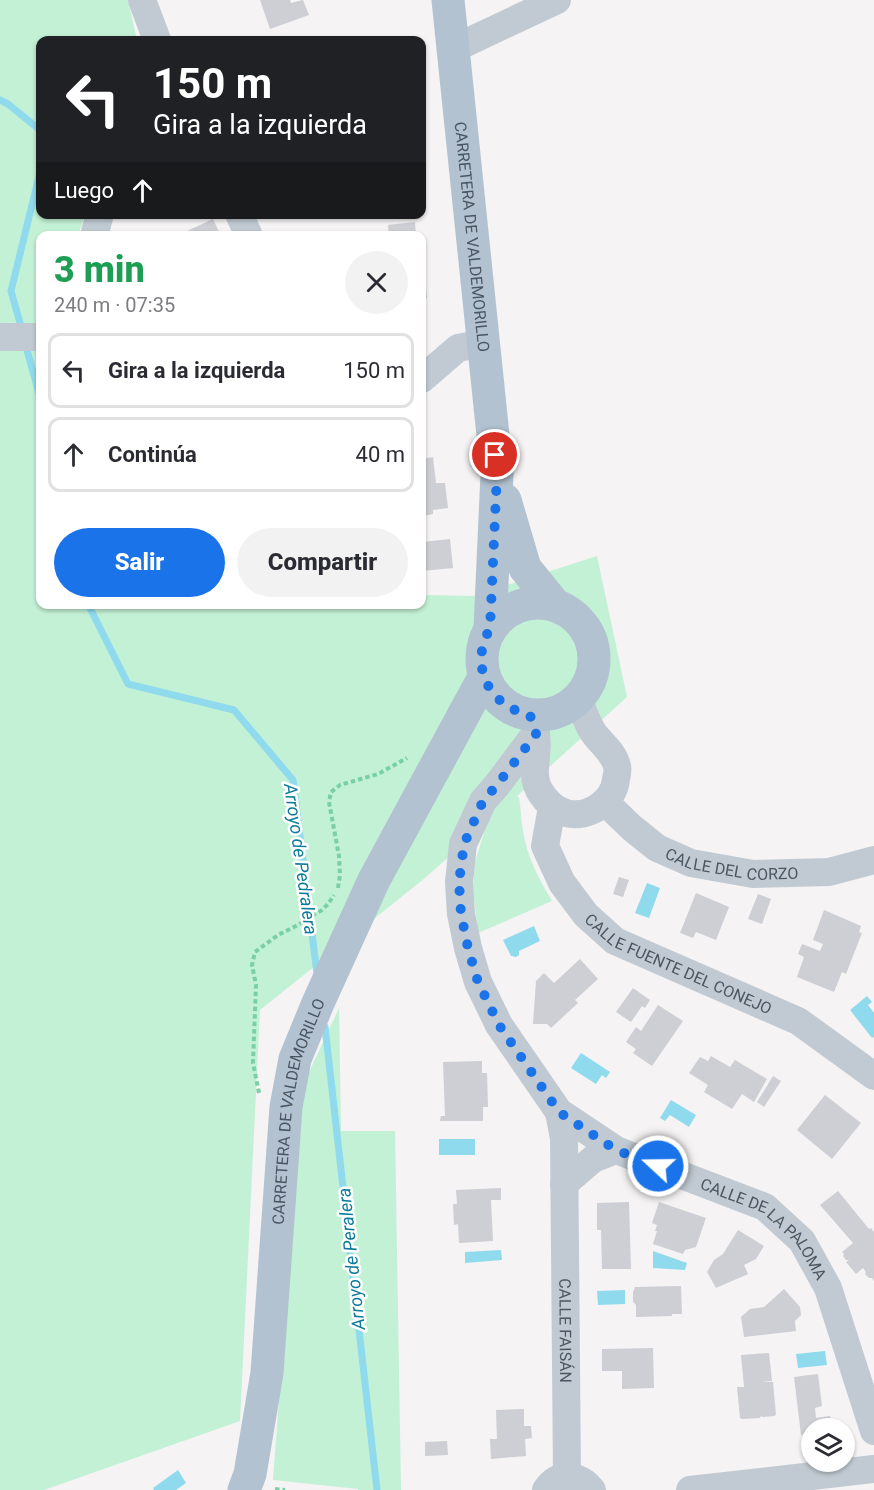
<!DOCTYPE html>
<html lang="es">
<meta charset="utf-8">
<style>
body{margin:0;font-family:Roboto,sans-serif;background:#f2f2f3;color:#2b2b33;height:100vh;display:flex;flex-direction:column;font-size:22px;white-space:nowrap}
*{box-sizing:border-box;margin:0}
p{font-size:20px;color:#7c7c81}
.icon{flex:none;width:33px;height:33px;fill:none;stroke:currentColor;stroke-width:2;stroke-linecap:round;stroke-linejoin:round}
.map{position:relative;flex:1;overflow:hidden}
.details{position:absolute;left:36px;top:231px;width:390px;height:378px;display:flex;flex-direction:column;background:#fff;border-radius:12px;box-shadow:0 2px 4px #0004}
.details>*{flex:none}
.banner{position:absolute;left:36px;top:36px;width:390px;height:183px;border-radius:12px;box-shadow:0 2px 4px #0004;background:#202124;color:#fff;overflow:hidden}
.tools{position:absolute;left:801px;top:1418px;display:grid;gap:12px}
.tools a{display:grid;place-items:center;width:54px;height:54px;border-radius:50%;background:#fff;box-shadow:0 2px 4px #0004;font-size:30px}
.pin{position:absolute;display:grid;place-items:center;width:51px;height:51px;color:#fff;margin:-26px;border:3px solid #fff;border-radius:50%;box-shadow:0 2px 6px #0007}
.me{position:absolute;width:66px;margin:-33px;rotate:291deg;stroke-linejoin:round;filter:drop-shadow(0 0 4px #0008)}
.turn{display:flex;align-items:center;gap:21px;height:126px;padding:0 18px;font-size:27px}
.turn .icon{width:78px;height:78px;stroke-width:2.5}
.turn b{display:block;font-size:42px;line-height:51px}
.then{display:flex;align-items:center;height:57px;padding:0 18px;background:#0003;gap:12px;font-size:22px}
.round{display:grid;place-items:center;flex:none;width:63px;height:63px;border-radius:32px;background:#f2f2f3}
.overview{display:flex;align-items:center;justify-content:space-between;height:102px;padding:0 18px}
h1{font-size:36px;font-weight:800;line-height:45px;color:#1e9e55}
.button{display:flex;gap:12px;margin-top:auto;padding:12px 18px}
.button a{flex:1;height:69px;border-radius:36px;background:#1a73e8;color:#fff;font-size:24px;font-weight:800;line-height:69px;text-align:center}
.button a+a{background:#f2f2f3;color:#2b2b33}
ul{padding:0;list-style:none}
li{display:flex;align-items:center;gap:18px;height:75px;margin:0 12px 9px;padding:0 6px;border:3px solid #e1e1e2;border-radius:12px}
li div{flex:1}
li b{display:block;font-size:22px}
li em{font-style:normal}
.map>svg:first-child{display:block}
</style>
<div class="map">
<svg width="874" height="1490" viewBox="0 0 874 1490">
<rect width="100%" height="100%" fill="#f5f3f3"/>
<path fill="#c3f1d5" d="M0,0h128l9,40h-97v174l45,1 -7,20 -38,1v368h382v-9l51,1 124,-40 30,141 -110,99 2,2c2,11 2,22 4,33 4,26 16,48 29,70l-74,32 -5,-43 2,-28 12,-39 -62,55 -165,132 -20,411 -196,69h-44z
M339,1008l2,123h54l6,359h-43v-1l-85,-9 29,-393z"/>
<path fill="#90daee" d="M647,883l13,5 -11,30 -14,-5z
M534,926l6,15 -21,10v4l-3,2 -5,-1 -8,-16z
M867,996l5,6 -4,3 6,8v24l-2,1 -22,-28z
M581,1053l29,19 -4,6 -4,-3 -6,9 -25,-16z
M671,1100l25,15 -7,12 -19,-12 -5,6 -5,-3z
M439,1139h36v16h-36z
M501,1250l1,10 -37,3v-11z
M653,1251l34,12 -2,7 -32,-2z
M625,1290v14l-27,1 -1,-14z
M825,1351l2,14 -29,3 -2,-14z
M178,1470l8,13 -10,7h-22l-1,-2z"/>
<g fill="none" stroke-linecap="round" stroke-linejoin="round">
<path stroke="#90daee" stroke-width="7" d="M0,100l8,4 32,26
M22,330l-11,-39 29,-119
M25,343l15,54
M88,604l40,80 106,26 59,70 24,194
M325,1027l52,463"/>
</g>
<path fill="#cdcfd5" d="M260,0h30l1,3 12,-3 6,15 -39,14z
M213,219l8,17h-32l-2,-5z
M415,222l1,14h-27l-1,-11z
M422,259h1l4,39 -5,1z
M433,457l3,26h9l3,25 -15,2v4l-9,2v-3h-2v-54z
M450,539l3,29 -31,3v-29z
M619,877l10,3 -6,17 -10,-3z
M696,893l33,14 -13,33 -20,-8 -3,6 -13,-5z
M758,894l13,5 -9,25 -14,-5z
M824,910l37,16 -2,6 3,1 -16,41 -4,-2 -8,20 -37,-15 7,-20 -6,-3 4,-10 18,7 3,-7 -10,-4z
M580,959l18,20 -23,21 3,3 -27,25 -4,-4h-14l3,-43 8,-8 10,10z
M633,988l17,12 -5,8 -3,-2 -11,16 -15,-10z
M658,1005l25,16 -31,45 -19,-13 3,-4 -10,-7 10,-15 5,4z
M711,1056l19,11 5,-7 32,19 -13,23 -12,-8 -10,15 -28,-17 4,-7 -19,-12 11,-16 8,4z
M482,1061v12h5l1,34h-5v14h-43l1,-5h4l-2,-54z
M773,1076l8,5 -17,26 -7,-5z
M825,1095l36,28 -29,36 -35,-29z
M669,1146l10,4 -3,8 -10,-4z
M501,1188v12h-10l2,41 -34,2 -1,-19 -4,1 -1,-21h4l-1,-14z
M838,1191l31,38 2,-1 3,4v49l-2,-3h-3l-4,-4 1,-2 -3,-4 -7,6 -10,-12 3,-2h-3l-3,-4 1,-2 -2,-2 11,-9 -33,-38z
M629,1202l2,67h-29l-1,-39h-4v-27z
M659,1202l47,16 -10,29 -11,3 -2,4 -30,-10 4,-13h-2l2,-6 -5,-2z
M738,1230l26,16 -8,13 -12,6 4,9 -32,14 -9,-16 7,-12 9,-6z
M681,1286l1,28h-10v2l-36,1v-12l-3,-3v-10l2,-5z
M784,1289l16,18 1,8 -6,6 1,10 -52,6 -3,-20 9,-8 14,-2z
M653,1348l1,40 -32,1v-18h-20v-22z
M769,1353l3,28 -11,1h12l3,33 -2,1 -11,1 -2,-1 -1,2 -18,1 -2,-1 -3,-31h7l-3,-32z
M818,1374l4,32 -7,2 1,10 14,-2 2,12h-20v6l-11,1 -7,-58z
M524,1409v17h7l1,12 -7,1 1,17 -35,3 -1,-20h7l-1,-29z
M447,1441l1,14 -23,1v-14z"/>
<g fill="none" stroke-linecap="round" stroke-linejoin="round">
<path stroke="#7ad0a6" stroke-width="4" stroke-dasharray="4.5 3" stroke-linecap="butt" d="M338,888l2,-13 -1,-19 -10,-54 2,-10 9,-7 38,-11 29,-16
M259,1093l-6,-30 3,-78 -4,-20 3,-13 23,-17 18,-9 26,-16 6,-6 6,-9
M275,1489l10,1"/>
<g stroke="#c1cad2" stroke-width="28">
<path d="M142,0l15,40"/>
<path d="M453,49l104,-49"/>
<path d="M239,214l10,22"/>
<path d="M94,236l6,-22"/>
<path d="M0,337h40"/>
<path d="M422,379l36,-31 25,-5"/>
<path d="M535,731c6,20 -6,40 4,59 6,10 15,20 27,23 22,6 48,-11 50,-34 1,-4 2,-9 1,-13 -4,-15 -16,-22 -24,-34 -6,-9 -10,-22 -15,-33"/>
<path id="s1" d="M536,733l-39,52 -14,16 -20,43 -4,38 2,32 7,34 10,34 21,43 60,87 57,38 149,57 37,34 26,47 46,143"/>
<path id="s2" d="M606,803l26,25 25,20 34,15 62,11 76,-2 45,-12"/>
<path id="s3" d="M552,807l-7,39 17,37 24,32 29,26 183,80 76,55"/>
<path id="s4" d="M559,1112l5,26 3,338"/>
<path d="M564,1184l29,-25 23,-9"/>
<path d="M546,1490c12,-19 33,-16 46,0"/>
<path d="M690,1490l184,-21"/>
</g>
<g stroke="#b3c2d1" stroke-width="33">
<path id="s5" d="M448,0l49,474 -7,154"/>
<path d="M505,500l20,68 30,37"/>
<circle cx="538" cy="659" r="56"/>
<path id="s6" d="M244,1490l6,-16 17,-101 19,-266 9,-48 23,-56 56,-123 110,-203"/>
</g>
</g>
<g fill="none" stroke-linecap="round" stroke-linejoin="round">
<path stroke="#1a73e8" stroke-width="10" stroke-dasharray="0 18" d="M495,455l2,19 -7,154c-2,5 -6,11 -7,17 -8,35 14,63 47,70l6,19 -39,51 -14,16 -19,43 -5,38 2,32 7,34 10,34 21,43 60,87 57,38 42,16"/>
</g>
<g text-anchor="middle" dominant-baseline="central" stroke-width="5" stroke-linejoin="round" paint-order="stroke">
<g font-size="16" fill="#4a5661" stroke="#fff">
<text stroke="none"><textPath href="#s5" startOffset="238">CARRETERA DE VALDEMORILLO</textPath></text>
<text stroke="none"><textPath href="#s2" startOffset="146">CALLE DEL CORZO</textPath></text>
<text stroke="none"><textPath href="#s3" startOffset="226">CALLE FUENTE DEL CONEJO</textPath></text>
<text stroke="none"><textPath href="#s6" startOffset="384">CARRETERA DE VALDEMORILLO</textPath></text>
<text stroke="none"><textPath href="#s1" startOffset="668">CALLE DE LA PALOMA</textPath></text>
<text stroke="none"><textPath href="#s4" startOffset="219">CALLE FAISÁN</textPath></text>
</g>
<g font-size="18" font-style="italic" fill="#0c7c9b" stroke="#fff">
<text transform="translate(301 859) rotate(82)">Arroyo de Pedralera</text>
<text transform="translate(351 1259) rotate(-96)">Arroyo de Peralera</text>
</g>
</g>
</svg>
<div class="tools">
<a><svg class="icon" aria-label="layers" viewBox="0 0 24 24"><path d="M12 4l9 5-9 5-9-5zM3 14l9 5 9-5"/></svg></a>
</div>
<div class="pin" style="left:495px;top:455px;background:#d93025"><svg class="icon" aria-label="arrive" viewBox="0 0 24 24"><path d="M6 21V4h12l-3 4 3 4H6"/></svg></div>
<svg class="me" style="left:658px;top:1166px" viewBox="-20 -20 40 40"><circle r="17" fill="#1a73e8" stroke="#fff" stroke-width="3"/><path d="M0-11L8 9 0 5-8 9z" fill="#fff"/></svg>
<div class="banner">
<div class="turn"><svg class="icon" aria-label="left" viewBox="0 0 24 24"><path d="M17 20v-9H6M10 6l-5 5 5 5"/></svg><div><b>150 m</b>Gira a la izquierda</div></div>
<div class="then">Luego<svg class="icon" aria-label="ahead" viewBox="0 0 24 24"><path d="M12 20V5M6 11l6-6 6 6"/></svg></div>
</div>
<section class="details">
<div class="overview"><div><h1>3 min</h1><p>240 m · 07:35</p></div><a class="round"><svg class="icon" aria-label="close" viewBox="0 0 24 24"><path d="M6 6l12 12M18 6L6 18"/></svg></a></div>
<ul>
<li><svg class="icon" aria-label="left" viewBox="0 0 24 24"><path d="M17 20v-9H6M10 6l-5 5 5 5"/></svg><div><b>Gira a la izquierda</b></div><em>150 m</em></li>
<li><svg class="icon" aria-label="ahead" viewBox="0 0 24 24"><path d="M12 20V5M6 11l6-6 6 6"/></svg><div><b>Continúa</b></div><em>40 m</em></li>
</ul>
<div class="button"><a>Salir</a><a>Compartir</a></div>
</section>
</div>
